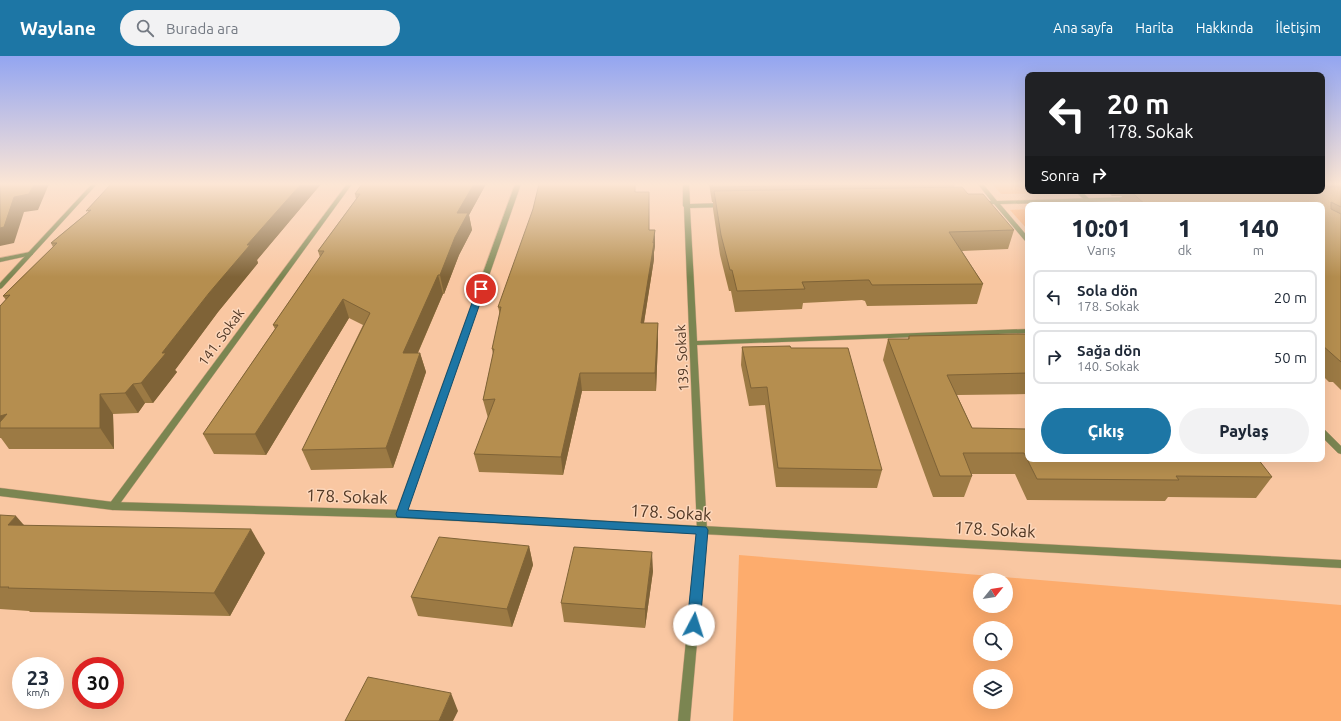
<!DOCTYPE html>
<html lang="tr">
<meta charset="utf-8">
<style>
body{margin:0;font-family:Ubuntu,sans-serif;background:#f2f2f3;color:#1f2937;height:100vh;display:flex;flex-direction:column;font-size:15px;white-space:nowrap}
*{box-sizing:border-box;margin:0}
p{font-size:13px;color:#747a83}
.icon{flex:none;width:22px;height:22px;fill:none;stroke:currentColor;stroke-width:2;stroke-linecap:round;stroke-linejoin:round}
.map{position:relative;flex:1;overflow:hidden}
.details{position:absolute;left:1025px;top:146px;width:300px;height:260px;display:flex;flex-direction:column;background:#fff;border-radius:8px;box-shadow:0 4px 16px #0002}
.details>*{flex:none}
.hud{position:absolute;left:1025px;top:16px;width:300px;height:122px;border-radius:8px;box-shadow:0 4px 16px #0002;background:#202124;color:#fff;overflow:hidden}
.needle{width:26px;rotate:60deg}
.tools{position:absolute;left:973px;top:517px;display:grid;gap:8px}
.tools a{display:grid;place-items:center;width:40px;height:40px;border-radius:50%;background:#fff;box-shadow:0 4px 16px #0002;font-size:20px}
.speed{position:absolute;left:12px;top:601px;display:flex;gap:8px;font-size:20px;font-weight:700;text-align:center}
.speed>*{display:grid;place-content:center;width:52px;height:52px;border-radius:50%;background:#fff;box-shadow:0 4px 16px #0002;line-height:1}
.speed small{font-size:10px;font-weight:400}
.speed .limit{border:6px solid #d22;background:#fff;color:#111}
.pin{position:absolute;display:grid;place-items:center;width:34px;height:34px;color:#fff;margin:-17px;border:2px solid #fff;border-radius:50%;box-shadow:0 1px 4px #0007}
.me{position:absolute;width:44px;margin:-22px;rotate:5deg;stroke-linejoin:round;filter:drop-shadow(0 0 3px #0008)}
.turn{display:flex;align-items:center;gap:14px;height:84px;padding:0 16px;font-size:18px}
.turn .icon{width:52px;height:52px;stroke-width:2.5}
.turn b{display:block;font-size:28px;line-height:34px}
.then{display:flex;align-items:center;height:38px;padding:0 16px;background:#0003;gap:8px;font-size:15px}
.eta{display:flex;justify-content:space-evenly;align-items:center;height:68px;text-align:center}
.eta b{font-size:24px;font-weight:800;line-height:28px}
.primary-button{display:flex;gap:8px;margin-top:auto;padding:8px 16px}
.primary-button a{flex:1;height:46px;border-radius:24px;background:#1d76a5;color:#fff;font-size:16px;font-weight:800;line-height:46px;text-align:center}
.primary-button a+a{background:#f2f2f3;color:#1f2937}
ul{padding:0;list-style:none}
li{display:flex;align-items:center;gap:12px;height:54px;margin:0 8px 6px;padding:0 8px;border:2px solid #e0e1e3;border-radius:8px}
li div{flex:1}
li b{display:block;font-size:15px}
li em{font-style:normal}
header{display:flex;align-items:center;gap:24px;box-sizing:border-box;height:56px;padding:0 20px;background:#1d76a5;color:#fff}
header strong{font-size:19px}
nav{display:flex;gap:22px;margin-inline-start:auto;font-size:14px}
.search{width:280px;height:36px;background:#f2f2f3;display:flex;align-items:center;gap:10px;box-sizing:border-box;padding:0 14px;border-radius:22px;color:#747a83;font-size:15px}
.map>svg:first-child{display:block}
</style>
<header>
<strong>Waylane</strong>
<div class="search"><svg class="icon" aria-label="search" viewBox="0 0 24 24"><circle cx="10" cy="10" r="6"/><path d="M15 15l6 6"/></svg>Burada ara</div>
<nav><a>Ana sayfa</a><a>Harita</a><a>Hakkında</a><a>İletişim</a></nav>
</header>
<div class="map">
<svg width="1341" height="665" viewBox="0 0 1341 665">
<rect width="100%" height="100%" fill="#f9c7a2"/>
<path fill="#fdac6d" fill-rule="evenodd" d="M992,128h36v7h29l1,2 -57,1z
M1028,153v21l-18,-20z
M739,499l602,50v116h-608zM980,524h26v26h-26zM980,572h26v26h-26zM980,620h26v26h-26z"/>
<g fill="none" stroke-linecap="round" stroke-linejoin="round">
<g stroke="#d4a786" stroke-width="1">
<path id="minor" d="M347,128h5l-236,325 -3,1 -3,-1 -2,-3 2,-3z
M515,128h6l-115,330 -2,3 -3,1 -3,-1 -2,-3z
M683,128h6l1,20 34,-1 3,2 -3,2 -34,1 7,133 331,-12v4l-331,12 10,185 -17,191h-12l19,-191 -13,-323 -1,-1z
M978,128h5l14,17 135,-4 3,2 -3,2 -132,3 28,33v6l-2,-1 -32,-38h-17l-1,-1 3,-2h12z
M30,196l3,2 -1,1 -32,7v-4z"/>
</g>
<g stroke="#d4a786" stroke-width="1">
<path id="tertiary" d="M92,128h5l-95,104 -2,1v-6z
M1075,135h6l15,14h-6z
M1322,373l3,1 16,16v8l-3,-1 -16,-16z
M0,432l113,14 288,8 940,50v8l-940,-50 -288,-8 -113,-14z"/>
</g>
<use href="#minor" fill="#7b8551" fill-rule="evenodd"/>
<use href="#tertiary" fill="#7b8551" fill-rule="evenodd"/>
</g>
<path fill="#9c7a44" d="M111,128h210l-64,76 1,3 -40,49 -43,58 2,2 -24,31h-8l-7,10 -25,1 1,35h-105l-8,-11h-1v-132l6,-6 -3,-4 50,-49 -2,-4 36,-30z
M362,128h124l-17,31 3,15 -13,25 -15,39h-1l-25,59h2l6,19 -33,96 -82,2 -9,-20 61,-125 -14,-7 -83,137 -52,-1 -11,-20 72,-105 -2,-4 47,-68 -2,-6 38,-52 -1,-5z
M709,128h246l-1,3 14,7 46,36 -6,19 -46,2 21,33 -6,20 -110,2 -2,-5 -3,-1 -59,3 -1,6 -67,3 -4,-21h-2l-9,-36 -7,-46v-7h-1z
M1322,128h19v206l-8,-8h-4l-7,-7v-170h-200l-3,-2 3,-7h-10l-5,-5h215z
M635,136l14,15v23l6,16 -1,6v7l-10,64h14v18l-2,50h-74l-19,84 -84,-3 -5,-18 14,-36 -5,-18 10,-46 -1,-5 8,-34 -2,-8z
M1028,278v60l-71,1 15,33 300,49 -16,21 -88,-1 -3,4 -138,-1 -12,-26h-43v2l-8,21h-31l-50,-137 5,-21h20l1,-3z
M742,291l49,1 91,122 -5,18 -101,-1 -11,-82 -16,1 -8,-41z
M0,459l24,10 241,28 -35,63 -200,-4 -1,-1 -29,-2z
M529,490l4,19 -21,62 -94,-11 -7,-19z
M653,515l-8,57 -81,-6 -3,-19z"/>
<path fill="#7f6337" d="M34,128h15l-11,26 -14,2 -10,31 -14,3v-18l14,-31z
M301,128h20l-64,76 1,3 -40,49 -43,58 2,2 -24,31 -12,-20 21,-30 85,-108z
M474,128h12l-17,31 3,15 -13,25 -15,39 -4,-19 17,-62z
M655,174v16l-1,6v7l-13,82v-18z
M438,219l5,19 -34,79 -6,-20z
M343,243l6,19 -83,137 -11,-21z
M658,267v18l-2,50 -1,-18z
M420,297l6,19 -33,96 -7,-20z
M580,317l2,18 -19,84 -2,-18z
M133,328l12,19 -7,10 -13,-20z
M100,338l13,20 1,35 -14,-21z
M7,358l-7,14v-12z
M16,460l21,24 -29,-15z
M251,473l14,24 -35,63 -16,-23z
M529,490l4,19 -21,62 -5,-18z
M652,496l1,19 -8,57v-19z
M451,637l7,18 -5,10h-14z"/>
<path fill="#b58e4f" stroke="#7f6337" d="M0,128h34l-5,10 -15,3 -10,30 -4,1z
M111,128h190l-54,61h3l-41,48 -47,60h4l-25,30 -8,1 -8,9 -25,1v34h-100v-6l7,-8 -7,2v-110l10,-11 -7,1 54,-53h-6l40,-33 -5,1z
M362,128h112l-17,29h11l-13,24 -15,38h-2l-35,78h17l-34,95 -84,2 68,-137 -27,-14 -88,135h-52l75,-109h-5l51,-74h-6l42,-57h-5z
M539,128h96v8h14v38h6l-2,13h1l-13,80h17l-3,50h-75l-19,84 -87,-3 21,-55 -12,1 11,-51h-2l9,-42h-3l35,-98z
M712,128h199l-198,3z
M962,131l6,7h15l31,36 -65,2 34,52 -111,1 -3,-5h-3l-64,2 3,7 -68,2 -5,-21h-2l-9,-35 -7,-44z
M1322,131h19v20l-10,-5v7l10,5v148l-19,-17v-140h-176l-16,-14h192z
M1016,278h12v39l-81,2 25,53 56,1v30h230l14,18 -96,-1 3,4 -142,-1 -13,-26h-61l9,23h-32l-52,-137h21v-3z
M790,290l1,2h57l34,122 -104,-2 -11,-81 -16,1 -9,-41z
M0,459l16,1 -8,9 243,4 -37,64 -206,-5 1,-1h-9z
M439,481l90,9 -22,63 -96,-12z
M574,491l78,5 -7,57 -84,-6z
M368,621l83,16 -12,28h-94z"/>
<linearGradient id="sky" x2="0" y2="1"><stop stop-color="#93a5f1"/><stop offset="0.58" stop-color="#fce6d5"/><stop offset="1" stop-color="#fce6d5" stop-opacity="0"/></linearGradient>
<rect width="1341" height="221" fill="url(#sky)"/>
<path fill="#1d76a5" stroke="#134d6b" d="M481,231l4,2 -77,221 298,17 2,3 -8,95 -2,4 -4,1 -5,-1 -2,-4 9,-91 -299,-17 -1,-3 81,-225z"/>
<g text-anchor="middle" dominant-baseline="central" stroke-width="3" stroke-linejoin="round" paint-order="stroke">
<g font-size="14" fill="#503724" stroke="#fdd7bb">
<text transform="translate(221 281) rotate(-54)">141. Sokak</text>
<text transform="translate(682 302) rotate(-93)">139. Sokak</text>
</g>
<g font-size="17" fill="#503724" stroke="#fdd7bb">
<text transform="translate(347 440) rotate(2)">178. Sokak</text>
<text transform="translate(671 456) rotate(3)">178. Sokak</text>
<text transform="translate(995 473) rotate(3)">178. Sokak</text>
</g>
</g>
</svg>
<div class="tools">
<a><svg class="needle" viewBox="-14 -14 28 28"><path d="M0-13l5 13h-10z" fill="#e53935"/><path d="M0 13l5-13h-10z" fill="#747a83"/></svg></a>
<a><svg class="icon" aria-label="search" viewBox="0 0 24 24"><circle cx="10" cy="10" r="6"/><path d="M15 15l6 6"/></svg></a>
<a><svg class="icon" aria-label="layers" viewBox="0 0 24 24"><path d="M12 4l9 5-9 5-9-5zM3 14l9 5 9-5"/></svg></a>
</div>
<div class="speed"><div>23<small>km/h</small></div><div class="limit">30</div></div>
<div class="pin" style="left:481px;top:233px;background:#d93025"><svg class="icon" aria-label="arrive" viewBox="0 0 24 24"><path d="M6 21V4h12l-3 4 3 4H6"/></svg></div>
<svg class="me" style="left:694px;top:569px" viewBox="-20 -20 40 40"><circle r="19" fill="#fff"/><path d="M0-13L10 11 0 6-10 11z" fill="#1d76a5"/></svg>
<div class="hud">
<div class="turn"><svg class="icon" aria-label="left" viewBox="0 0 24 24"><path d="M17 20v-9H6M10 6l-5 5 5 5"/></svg><div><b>20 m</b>178. Sokak</div></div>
<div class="then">Sonra<svg class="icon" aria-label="right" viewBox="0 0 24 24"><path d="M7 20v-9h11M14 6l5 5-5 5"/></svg></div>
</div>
<section class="details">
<div class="eta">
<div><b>10:01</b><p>Varış</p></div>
<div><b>1</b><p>dk</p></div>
<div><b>140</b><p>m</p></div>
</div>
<ul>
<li><svg class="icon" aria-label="left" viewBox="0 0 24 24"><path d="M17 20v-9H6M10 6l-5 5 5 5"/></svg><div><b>Sola dön</b><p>178. Sokak</p></div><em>20 m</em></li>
<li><svg class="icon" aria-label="right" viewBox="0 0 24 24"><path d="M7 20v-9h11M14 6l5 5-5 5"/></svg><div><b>Sağa dön</b><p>140. Sokak</p></div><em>50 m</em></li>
</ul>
<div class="primary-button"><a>Çıkış</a><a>Paylaş</a></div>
</section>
</div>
